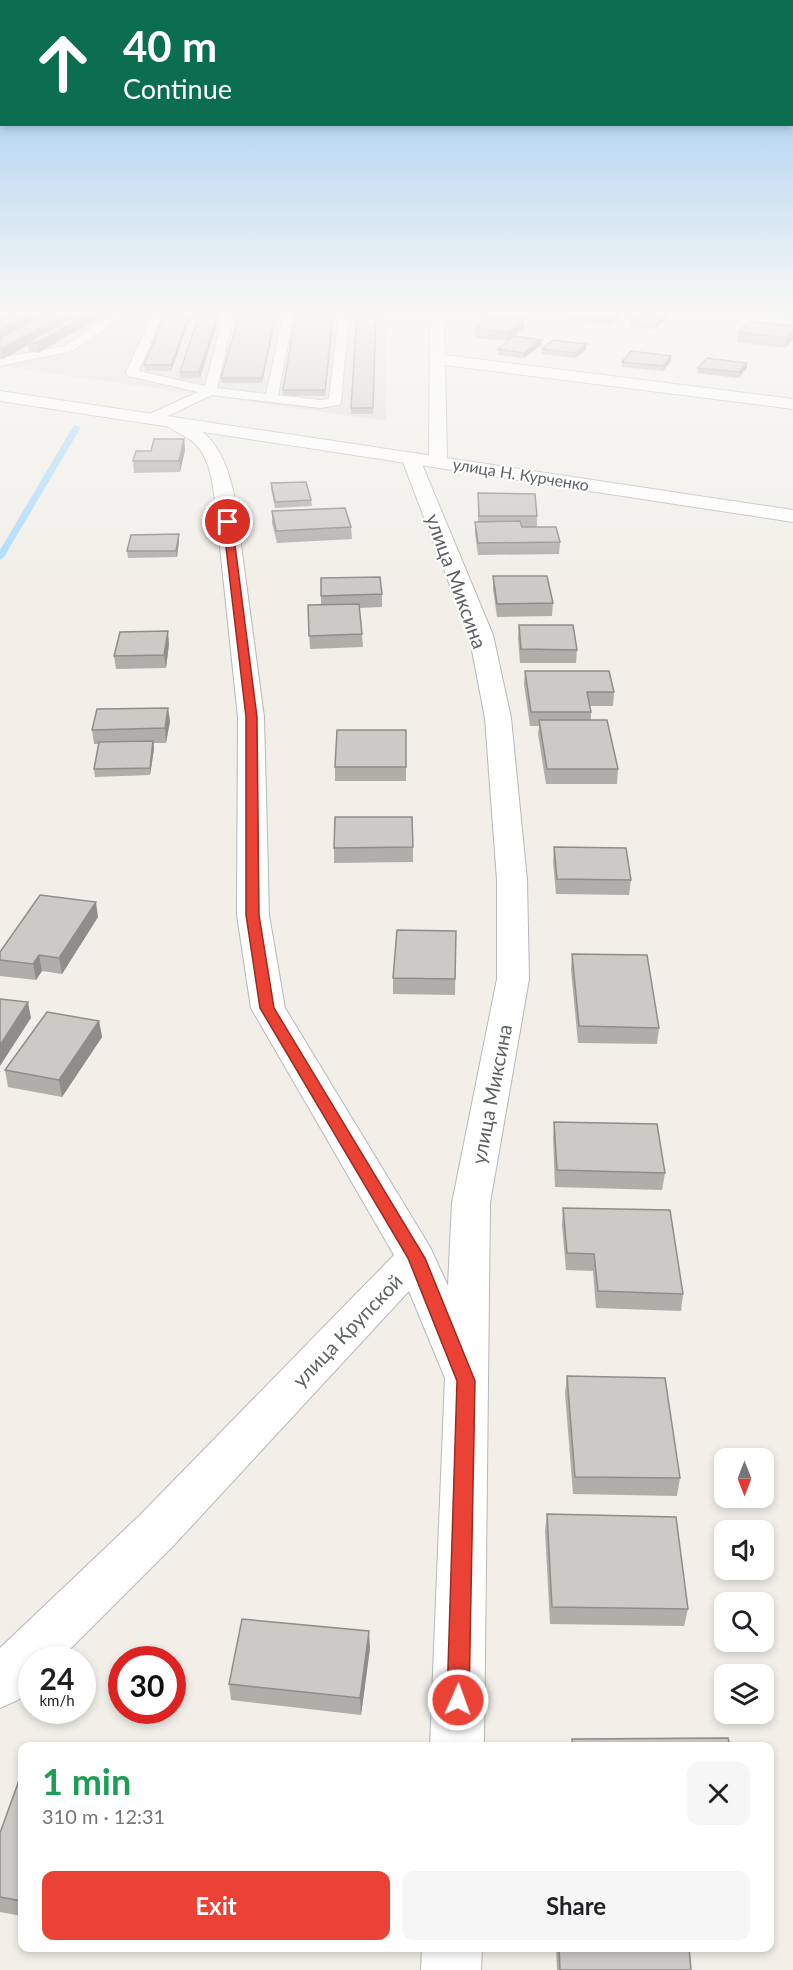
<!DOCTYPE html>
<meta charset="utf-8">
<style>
body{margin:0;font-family:Lato,sans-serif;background:#f6f6f6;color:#202124;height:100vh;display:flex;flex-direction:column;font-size:22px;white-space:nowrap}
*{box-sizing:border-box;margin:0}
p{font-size:20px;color:#757577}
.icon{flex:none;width:33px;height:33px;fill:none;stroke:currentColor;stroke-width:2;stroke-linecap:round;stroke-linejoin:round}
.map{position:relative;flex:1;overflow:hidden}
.details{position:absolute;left:18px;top:1742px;width:756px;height:210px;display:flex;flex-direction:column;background:#fff;border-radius:12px;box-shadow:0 3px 9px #0003}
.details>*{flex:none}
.hud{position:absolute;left:0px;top:0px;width:794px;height:126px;box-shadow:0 3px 9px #0003;background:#0b6e4f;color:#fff;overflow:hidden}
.needle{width:39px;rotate:180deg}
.fabs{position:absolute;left:714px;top:1448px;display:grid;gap:12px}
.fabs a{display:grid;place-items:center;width:60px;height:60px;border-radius:12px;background:#fff;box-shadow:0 3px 9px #0003;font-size:30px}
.speed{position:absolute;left:18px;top:1646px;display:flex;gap:12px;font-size:30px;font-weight:700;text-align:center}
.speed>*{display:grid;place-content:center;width:78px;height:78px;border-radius:50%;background:#fff;box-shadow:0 3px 9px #0003;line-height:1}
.speed small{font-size:15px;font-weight:400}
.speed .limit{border:9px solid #d22;background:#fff;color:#111}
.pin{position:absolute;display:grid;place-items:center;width:51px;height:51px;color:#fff;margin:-26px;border:3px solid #fff;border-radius:50%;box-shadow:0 2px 6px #0007}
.me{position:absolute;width:66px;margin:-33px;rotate:2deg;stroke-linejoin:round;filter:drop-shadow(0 0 4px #0008)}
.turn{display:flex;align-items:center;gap:21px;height:126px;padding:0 24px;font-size:27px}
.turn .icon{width:78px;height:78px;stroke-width:2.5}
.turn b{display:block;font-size:42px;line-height:51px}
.round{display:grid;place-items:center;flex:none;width:63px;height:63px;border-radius:12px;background:#f6f6f6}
.summary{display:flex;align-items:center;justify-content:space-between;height:102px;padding:0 24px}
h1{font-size:36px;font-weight:700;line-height:45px;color:#1e9e55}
.button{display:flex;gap:12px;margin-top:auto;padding:12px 24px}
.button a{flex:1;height:69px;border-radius:12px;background:#ea4335;color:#fff;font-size:24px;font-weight:700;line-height:69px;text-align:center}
.button a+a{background:#f6f6f6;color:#202124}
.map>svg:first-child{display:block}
</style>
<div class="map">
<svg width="793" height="1970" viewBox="0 0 793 1970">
<rect width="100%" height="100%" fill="#f1efe8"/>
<path fill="#e0deda" d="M33,313h353v108l-386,-55z"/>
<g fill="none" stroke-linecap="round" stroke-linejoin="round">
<path fill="#aadaff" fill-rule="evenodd" d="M74,425l7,2 -77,130 -4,3v-10z"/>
<g stroke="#b5b8bc" stroke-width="2">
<path id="service" d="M114,313h12l-53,38 -73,15v-8l65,-12z
M153,313h10l-24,58 66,15 19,-73h10l-17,75 49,6 18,-81h10l-16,82 42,5 9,-1 10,-86h10l-8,89 -2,3 -19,3 -108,-13 -57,27h-10l-1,-3 1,-3 53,-24 -70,-16 -2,-3z"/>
</g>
<g stroke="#b5b8bc" stroke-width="2">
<path id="minor" d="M427,313h15l2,5 1,37 348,44v10l-348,-44 2,96 -2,4h-14l-2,-4 1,-143z
M704,313h45l44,6v8l-82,-10z
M174,418c41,10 54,45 61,82l29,217 5,198 16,93 145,239 18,39 4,-83 45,-224v-99l-12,-162 -16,-83 -68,-178 2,-4h14l2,4 74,178 18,83 16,162 2,99 -39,224 -6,543h-54l15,-368 -36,-87 -234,253 -115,115h-28v28l-14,13 -18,8v-60l141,-134 253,-259 -143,-247 -14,-93 1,-198 -23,-217c-3,-21 -6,-48 -26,-61 -8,-6 -18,-8 -24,-16l3,-4z
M422,1947h60l-1,23h-60z"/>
</g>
<g stroke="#b6babf" stroke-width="2">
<path id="secondary" d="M0,391l793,119v12l-793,-121z"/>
</g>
<use href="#service" fill="#fff" fill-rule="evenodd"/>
<use href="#minor" fill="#fff" fill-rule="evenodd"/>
<use href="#secondary" fill="#fff" fill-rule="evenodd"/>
</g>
<path fill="#afaea9" d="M12,313h95l-69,40 -9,-1 -1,-7 -25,14h-3v-40z
M192,313l-21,58h-26l-1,-6z
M200,313h20l-20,65h-20v-6z
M240,313h37l-15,70h-40l-1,-5z
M334,313l-9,83h-42v-6z
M376,313l-3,101h-22v-6z
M668,313v5l-13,11 -26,-2 1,-6z
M571,315h51l-12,10 -40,-5z
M793,326v13l-8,9 -48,-6 1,-10z
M475,328l49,1 -17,12 -32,-3z
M541,345l-17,13 -26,-3v-6z
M542,349l44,1 -11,8 -33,-4z
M671,356v5l-8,10 -41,-4v-5z
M698,368h49l-9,10 -41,-5z
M184,439l1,11 -5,22 -46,1 -1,-12 18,-10z
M271,483l40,17 1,6 -37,2 -4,-19z
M478,493l59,23v11l23,15 -1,12 -81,1 -3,-21v-12h3z
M272,511l79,16 1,12 -75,4 -5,-20z
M179,534v7l-2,16 -49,1 -1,-7z
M493,576l60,27 -1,13 -55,1 -4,-28z
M321,578l61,16v13l-23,1 3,26 1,13 -53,2 -2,-44h13z
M519,625l58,25 -1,13h-56l-2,-25z
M169,644l-3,24 -50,1 -2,-13z
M525,671l89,21 -1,14h-23l1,6v8l27,49 -1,15h-71l-8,-50 1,-8h-9l-6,-42z
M170,721l-4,22h-12v6l-4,26 -55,2 -1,-8 5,-25h-5l-2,-14z
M406,730v51h-71v-14z
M413,847v15l-79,1v-15z
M554,847l77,33 -2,15 -73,-1 -3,-32z
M98,917l-36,57 -20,-3 -6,9 -36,-4v-24z
M456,931l-1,64 -62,-1v-16z
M572,954l87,74 -2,16 -79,-1 -7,-73z
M99,1021l3,16 -40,60 -54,-10 -3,-17z
M554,1122l111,51 -3,17 -107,-3 -2,-49z
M563,1208l120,86 -2,17 -85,-3 -3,-37 -27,-1 -4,-45z
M567,1376l113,102 -3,18 -104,-2 -8,-101z
M547,1514l141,95 -4,17 -134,-2 -5,-93z
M370,1648l-9,67 -130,-15 -2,-16z
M22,1772v144l-22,-4v-79z
M556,1947h133l2,23h-134z"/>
<path fill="#8f8d8a" d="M31,313h26l-57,31v-14z
M68,313h18l-58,29v3l-25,14 -2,-10z
M90,313h17l-69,40 -1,-10z
M190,313h2l-21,58v-6z
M218,313h2l-20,65 -1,-6z
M276,313h1l-15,70v-5z
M333,313h1l-9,83v-6z
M619,313h3v2l-12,10v-5z
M668,313v5l-13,11 1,-5z
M524,319v10l-17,12v-9z
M793,331v8l-8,9 2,-10z
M541,340v5l-17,13v-5z
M586,344v6l-11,8 1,-5z
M671,356v5l-8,10v-5z
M747,363v5l-9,10 1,-6z
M184,439l1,11 -5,22 -1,-11z
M179,534v7l-2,16 -1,-6z
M168,631l1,13 -3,24 -2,-13z
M168,708l2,13 -4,22 -1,-15z
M153,741l1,8 -4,26v-7z
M96,902l2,15 -36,57 -3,-16z
M39,955l3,16 -6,9 -3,-16z
M28,1002l3,16 -31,48v-21z
M99,1021l3,16 -40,60 -3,-17z
M369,1631l1,17 -9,67 -1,-17z"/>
<path fill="#cccac5" stroke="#8f8d8a" stroke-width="1.5" d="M12,313h19l-31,17v-11z
M47,313h21l-68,36v-11z
M80,313h10l-53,30 -9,-1z
M166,313h24l-19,52h-27z
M200,313h18l-19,59h-19z
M240,313h36l-14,65h-41z
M296,313h37l-8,77h-42z
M357,313h19l-3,95h-22z
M574,313h45l-9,7 -39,-5z
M639,313h29l-12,11 -26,-3z
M492,316l32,3 -17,13 -32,-4z
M750,321l43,5v5l-6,7 -49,-6z
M515,336l26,4 -17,13 -26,-4z
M553,340l33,4 -10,9 -34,-4z
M631,351l40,5 -8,10 -41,-4z
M707,358l40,5 -8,9 -41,-4z
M154,439h30l-5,22h-46l3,-10h15z
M306,482l5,18 -36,2 -4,-19z
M478,493l57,1 2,22h-58z
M345,508l6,19 -75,4 -4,-20z
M520,521l2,6h34l4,15 -82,1 -3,-21z
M179,534l-3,17h-49l4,-16z
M493,576h54l6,27 -56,1z
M380,577l2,17 -61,2v-18z
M359,604l3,30 -53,2 -1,-31z
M519,625h54l4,25 -56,-1z
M168,631l-4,24 -50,1 6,-24z
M525,671h84l5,21h-27l4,20h-60z
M168,708l-3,20 -73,2 5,-21z
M539,720h68l11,49h-71z
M337,730h69v37h-71z
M153,741l-3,27 -56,1 5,-27z
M335,817h77l1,30 -79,1z
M554,847l72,1 5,32 -74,-1z
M40,895l56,7 -37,56 -20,-3 -6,9 -33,-4v-8z
M397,930l59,1 -1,48 -62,-1z
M572,954l75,1 12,73 -80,-2z
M0,999l28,3 -28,43z
M47,1012l52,9 -40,59 -54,-10z
M554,1122l103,2 8,49 -108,-3z
M563,1208l107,2 13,84 -85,-3 -4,-37 -27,-1z
M567,1376l98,2 15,100 -105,-1z
M547,1514l129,3 12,92 -136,-2z
M242,1619l127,12 -9,67 -131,-14z
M728,1738l2,8h-157l-1,-7z
M22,1772v129l-22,-4v-64z
M559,1947h130l2,23h-131z"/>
<linearGradient id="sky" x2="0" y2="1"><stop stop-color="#8fc3f1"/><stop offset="0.53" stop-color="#f9f8f5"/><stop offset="1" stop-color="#f9f8f5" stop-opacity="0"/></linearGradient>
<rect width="793" height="589" fill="url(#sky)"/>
<path fill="#ea4335" stroke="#982c22" stroke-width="1.5" d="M228,520l4,2 25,195 2,198 15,93 151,250 50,123 -6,319 -3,8 -8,3 -7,-3 -4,-8 10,-319 -49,-123 -148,-250 -14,-93v-198l-23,-195z"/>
<g text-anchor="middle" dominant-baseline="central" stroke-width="4.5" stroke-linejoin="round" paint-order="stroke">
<g font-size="16" fill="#5f6368" stroke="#fff">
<text transform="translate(521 474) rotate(9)">улица Н. Курченко</text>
</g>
<g font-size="20" fill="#5f6368" stroke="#fff">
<text transform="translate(457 581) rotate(70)">улица Миксина</text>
<text transform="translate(491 1094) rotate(-79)">улица Миксина</text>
<text transform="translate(347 1330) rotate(-46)">улица Крупской</text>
</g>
</g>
</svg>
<div class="fabs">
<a><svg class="needle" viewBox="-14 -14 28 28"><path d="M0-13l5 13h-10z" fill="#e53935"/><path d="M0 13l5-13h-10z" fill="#757577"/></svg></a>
<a><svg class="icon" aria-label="sound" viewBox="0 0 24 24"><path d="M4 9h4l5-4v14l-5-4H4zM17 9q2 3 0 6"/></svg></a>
<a><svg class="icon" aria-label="search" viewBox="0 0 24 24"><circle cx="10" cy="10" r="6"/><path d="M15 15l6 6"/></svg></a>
<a><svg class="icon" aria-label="layers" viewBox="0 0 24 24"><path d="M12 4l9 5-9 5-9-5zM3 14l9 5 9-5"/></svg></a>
</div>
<div class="speed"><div>24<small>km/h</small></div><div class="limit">30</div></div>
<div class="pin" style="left:228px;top:522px;background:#d93025"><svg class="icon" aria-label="arrive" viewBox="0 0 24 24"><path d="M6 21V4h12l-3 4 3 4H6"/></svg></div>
<svg class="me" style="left:458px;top:1700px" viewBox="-20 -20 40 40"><circle r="17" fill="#ea4335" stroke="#fff" stroke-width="3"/><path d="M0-11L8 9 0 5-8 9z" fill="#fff"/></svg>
<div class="hud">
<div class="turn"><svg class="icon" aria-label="ahead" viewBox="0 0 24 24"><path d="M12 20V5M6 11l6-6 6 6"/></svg><div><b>40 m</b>Continue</div></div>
</div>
<section class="details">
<div class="summary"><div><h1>1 min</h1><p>310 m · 12:31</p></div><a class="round"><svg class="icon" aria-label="close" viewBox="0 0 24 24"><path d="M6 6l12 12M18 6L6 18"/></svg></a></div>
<div class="button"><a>Exit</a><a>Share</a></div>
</section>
</div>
